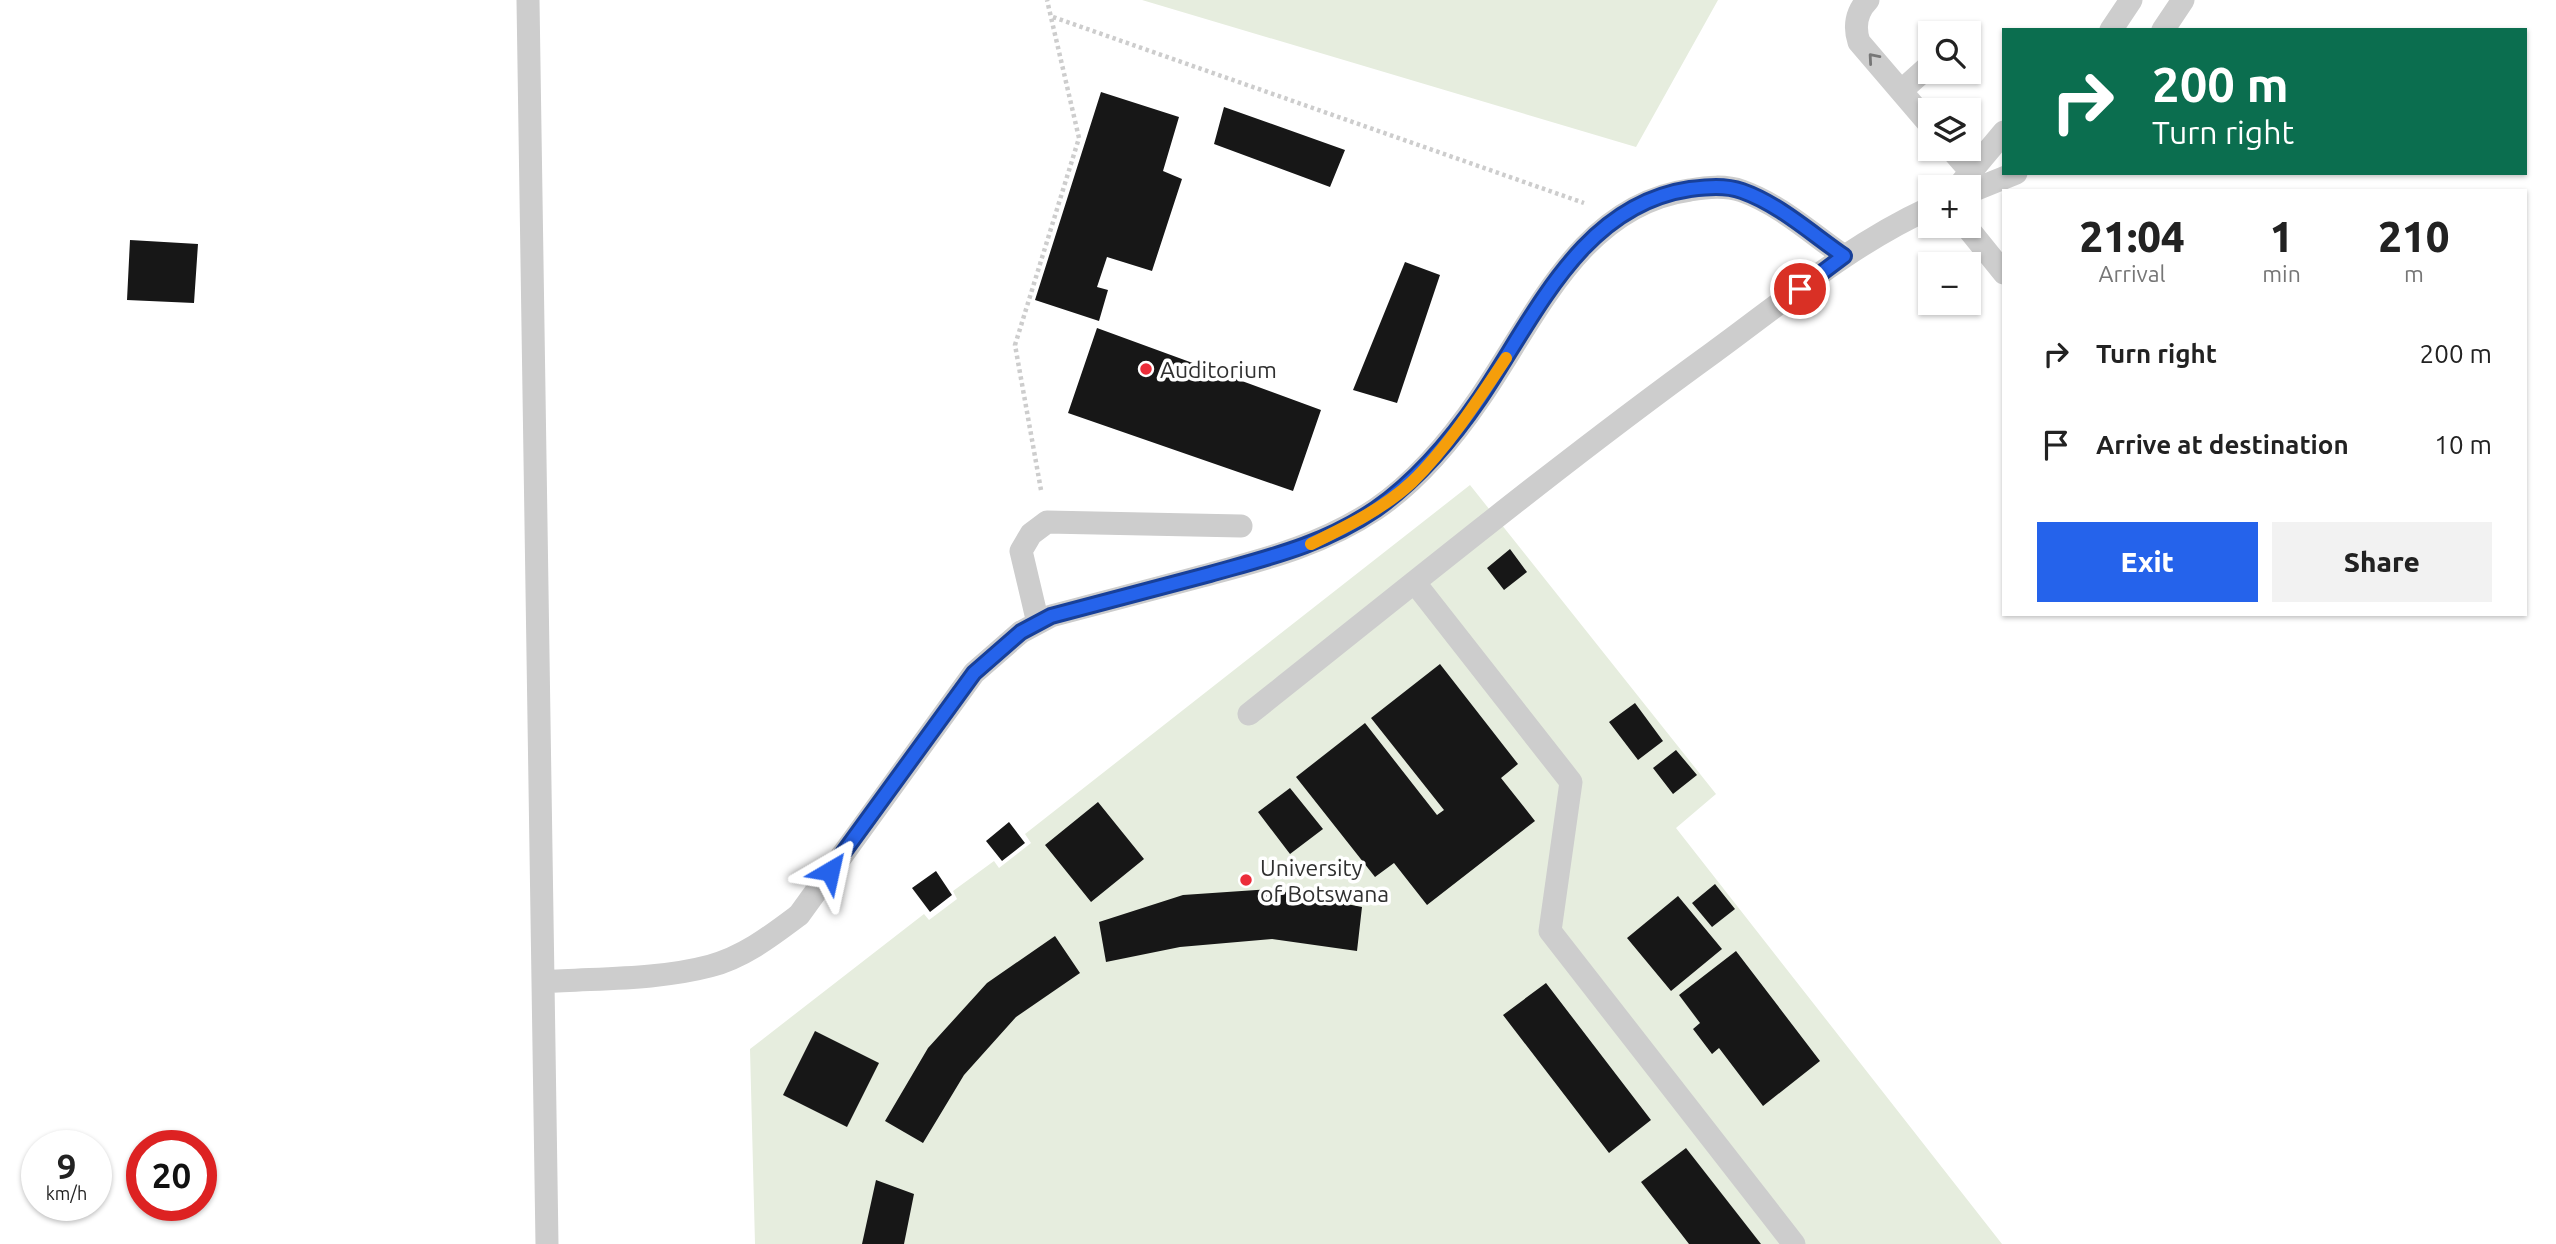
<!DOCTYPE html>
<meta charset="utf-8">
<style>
body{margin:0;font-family:Ubuntu,sans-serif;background:#f2f2f2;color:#222;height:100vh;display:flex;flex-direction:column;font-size:26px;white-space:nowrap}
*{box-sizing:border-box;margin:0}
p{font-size:23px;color:#767676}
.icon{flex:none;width:38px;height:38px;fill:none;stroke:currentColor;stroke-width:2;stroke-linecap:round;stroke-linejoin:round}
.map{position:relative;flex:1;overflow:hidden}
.sheet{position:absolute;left:2002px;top:189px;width:525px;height:427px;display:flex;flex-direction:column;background:#fff;border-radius:0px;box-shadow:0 2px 5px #0004}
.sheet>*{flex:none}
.top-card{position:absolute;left:2002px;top:28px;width:525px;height:147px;border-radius:0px;box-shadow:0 2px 5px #0004;background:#0b6e4f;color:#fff;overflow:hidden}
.tools{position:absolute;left:1918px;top:21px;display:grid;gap:14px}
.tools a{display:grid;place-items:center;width:63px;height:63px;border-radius:0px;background:#fff;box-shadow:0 2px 5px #0004;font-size:35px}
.speed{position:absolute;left:21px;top:1130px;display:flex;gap:14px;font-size:35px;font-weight:700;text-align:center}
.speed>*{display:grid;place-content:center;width:91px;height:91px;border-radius:50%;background:#fff;box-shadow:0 2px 5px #0004;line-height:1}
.speed small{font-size:18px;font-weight:400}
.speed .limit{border:10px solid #d22;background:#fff;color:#111}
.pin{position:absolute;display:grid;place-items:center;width:60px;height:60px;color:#fff;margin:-30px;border:4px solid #fff;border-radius:50%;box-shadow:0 2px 7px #0007}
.me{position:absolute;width:77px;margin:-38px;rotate:36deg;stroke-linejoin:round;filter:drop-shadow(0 0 5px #0008)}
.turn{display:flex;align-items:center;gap:24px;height:147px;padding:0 35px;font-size:32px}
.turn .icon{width:91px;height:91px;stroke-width:2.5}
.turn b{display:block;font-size:49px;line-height:60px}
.eta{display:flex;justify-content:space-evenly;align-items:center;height:119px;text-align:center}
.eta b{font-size:42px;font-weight:800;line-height:49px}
.cta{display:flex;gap:14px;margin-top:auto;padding:14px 35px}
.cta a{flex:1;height:80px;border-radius:0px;background:#2563eb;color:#fff;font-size:28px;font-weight:800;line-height:80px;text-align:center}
.cta a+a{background:#f2f2f2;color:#222}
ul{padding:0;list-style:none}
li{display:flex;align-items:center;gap:21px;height:91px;padding:0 35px}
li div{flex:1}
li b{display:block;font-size:26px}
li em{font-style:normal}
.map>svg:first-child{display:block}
</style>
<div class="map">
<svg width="2556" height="1244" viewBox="0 0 2556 1244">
<rect width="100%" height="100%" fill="#fff"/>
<path fill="#e6edde" d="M1142,0h576l-82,147z
M1470,485l246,309 -40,34 326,416h-1247l-5,-195 174,-135 5,6 28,-21 -4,-8 41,-30 5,7 32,-25 -6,-9z"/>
<path fill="#171717" d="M1101,92l78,25 -16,54 19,8 -30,92 -45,-14 -10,30 11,3 -9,31 -64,-21z
M1224,107l121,43 -15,37 -116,-43z
M130,240l68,4 -4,59 -67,-3z
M1405,262l35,13 -43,128 -44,-13z
M1097,328l224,82 -28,81 -225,-78z
M1510,549l17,23 -23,18 -17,-22z
M1440,664l78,100 -17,14 34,43 -108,84 -33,-42 -19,14 -79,-100 69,-54 72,92 7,-5 -73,-92z
M1635,703l28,38 -25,19 -29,-38z
M1676,750l21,25 -24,19 -20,-26z
M1290,788l33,41 -33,25 -32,-42z
M1098,802l46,57 -53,43 -46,-57z
M1009,822l16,21 -23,18 -16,-20z
M936,871l16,24 -22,17 -18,-24z
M1715,884l20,25 -23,18 -20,-24z
M1271,889l91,18 -5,44 -85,-12 -92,8 -74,15 -7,-40 84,-27z
M1678,896l44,53 -51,42 -44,-53z
M1055,936l25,37 -64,44 -52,58 -41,68 -38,-22 43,-73 59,-65z
M1736,951l84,110 -57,45 -44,-58 -7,6 -19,-25 7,-6 -21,-28z
M1546,983l105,137 -42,33 -106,-138z
M815,1031l64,32 -32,64 -64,-32z
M1686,1148l75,96h-72l-48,-62z
M876,1180l38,14 -10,50h-42z"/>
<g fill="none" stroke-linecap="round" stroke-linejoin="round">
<path stroke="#cdcdcd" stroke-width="4.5" stroke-dasharray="3.5 3.5" stroke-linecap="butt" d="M1053,17l531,186
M1041,490l-26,-145 64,-207 -32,-138"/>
<path stroke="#cdcdcd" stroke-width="23" d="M528,0l19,1244
M1868,0c-12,12 -14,27 -9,42l71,83
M2111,30l20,-30
M2163,30l20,-30
M1901,91l29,-26
M1951,149l20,23
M1958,187l46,-55
M1969,192l47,-19
M1966,226l38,47
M1415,583l156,199 -21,149 244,313
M1038,623l-17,-72 10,-17 16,-12 194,4
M1249,714c154,-122 306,-247 465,-362 70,-51 137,-108 216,-144
M544,982c54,-4 113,-2 166,-16 34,-9 61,-30 89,-51l175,-242 47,-41 30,-16c50,-13 99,-26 148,-39 63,-17 122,-31 177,-68 41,-28 76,-70 104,-111 56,-81 101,-193 210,-208 17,-3 35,-5 52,1 37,13 70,43 102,65"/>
</g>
<defs><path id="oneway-chevron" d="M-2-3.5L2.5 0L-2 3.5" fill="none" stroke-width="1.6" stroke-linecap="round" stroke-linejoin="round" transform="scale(1.75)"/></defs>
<use stroke="#777" href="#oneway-chevron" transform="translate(1873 58) rotate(-131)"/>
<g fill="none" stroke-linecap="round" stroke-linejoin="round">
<g stroke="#184099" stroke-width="18">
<path id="route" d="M830,871l144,-198 47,-41 30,-16c53,-14 106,-28 159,-42 60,-17 113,-29 166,-65 41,-29 76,-70 104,-111 55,-81 101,-193 210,-209 17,-2 35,-4 52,2 37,13 70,43 102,65l-44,33"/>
</g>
<use href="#route" stroke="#2563eb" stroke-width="12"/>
<path stroke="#f59e0b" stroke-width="12" d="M1311,544c35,-17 72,-35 101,-62 35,-34 67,-83 94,-124"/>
</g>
<g fill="#ec2d3a" stroke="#fff" stroke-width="2.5">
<circle cx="1146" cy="369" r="7"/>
<circle cx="1246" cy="880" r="7"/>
</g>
<g text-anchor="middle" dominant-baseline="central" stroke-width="7" stroke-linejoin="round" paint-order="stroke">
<g font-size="23" fill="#303030" stroke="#fff" text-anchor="start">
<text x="1160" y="369">Auditorium</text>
<text x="1260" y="867">University<tspan x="1260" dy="26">of Botswana</tspan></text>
</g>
</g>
</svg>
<div class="tools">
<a><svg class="icon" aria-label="search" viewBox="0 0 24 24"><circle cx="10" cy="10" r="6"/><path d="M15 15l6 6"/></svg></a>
<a><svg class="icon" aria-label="layers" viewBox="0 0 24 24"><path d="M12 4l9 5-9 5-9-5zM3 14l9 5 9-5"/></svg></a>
<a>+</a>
<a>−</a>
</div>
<div class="speed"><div>9<small>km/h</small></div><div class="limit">20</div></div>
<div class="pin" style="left:1800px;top:289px;background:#d93025"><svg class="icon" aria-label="arrive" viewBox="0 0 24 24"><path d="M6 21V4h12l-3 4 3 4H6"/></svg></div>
<svg class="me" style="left:830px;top:871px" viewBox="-20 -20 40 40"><path d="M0-17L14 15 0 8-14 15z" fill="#2563eb" stroke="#fff" stroke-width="4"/></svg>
<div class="top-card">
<div class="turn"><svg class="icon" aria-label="right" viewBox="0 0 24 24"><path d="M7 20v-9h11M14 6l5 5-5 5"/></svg><div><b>200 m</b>Turn right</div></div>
</div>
<section class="sheet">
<div class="eta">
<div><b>21:04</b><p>Arrival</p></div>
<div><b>1</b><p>min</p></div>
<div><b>210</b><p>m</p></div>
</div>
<ul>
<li><svg class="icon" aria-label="right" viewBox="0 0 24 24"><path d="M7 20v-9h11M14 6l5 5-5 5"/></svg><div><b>Turn right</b></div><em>200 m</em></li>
<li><svg class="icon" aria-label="arrive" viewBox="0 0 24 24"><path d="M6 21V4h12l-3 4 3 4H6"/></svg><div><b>Arrive at destination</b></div><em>10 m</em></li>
</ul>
<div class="cta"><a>Exit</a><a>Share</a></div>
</section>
</div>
